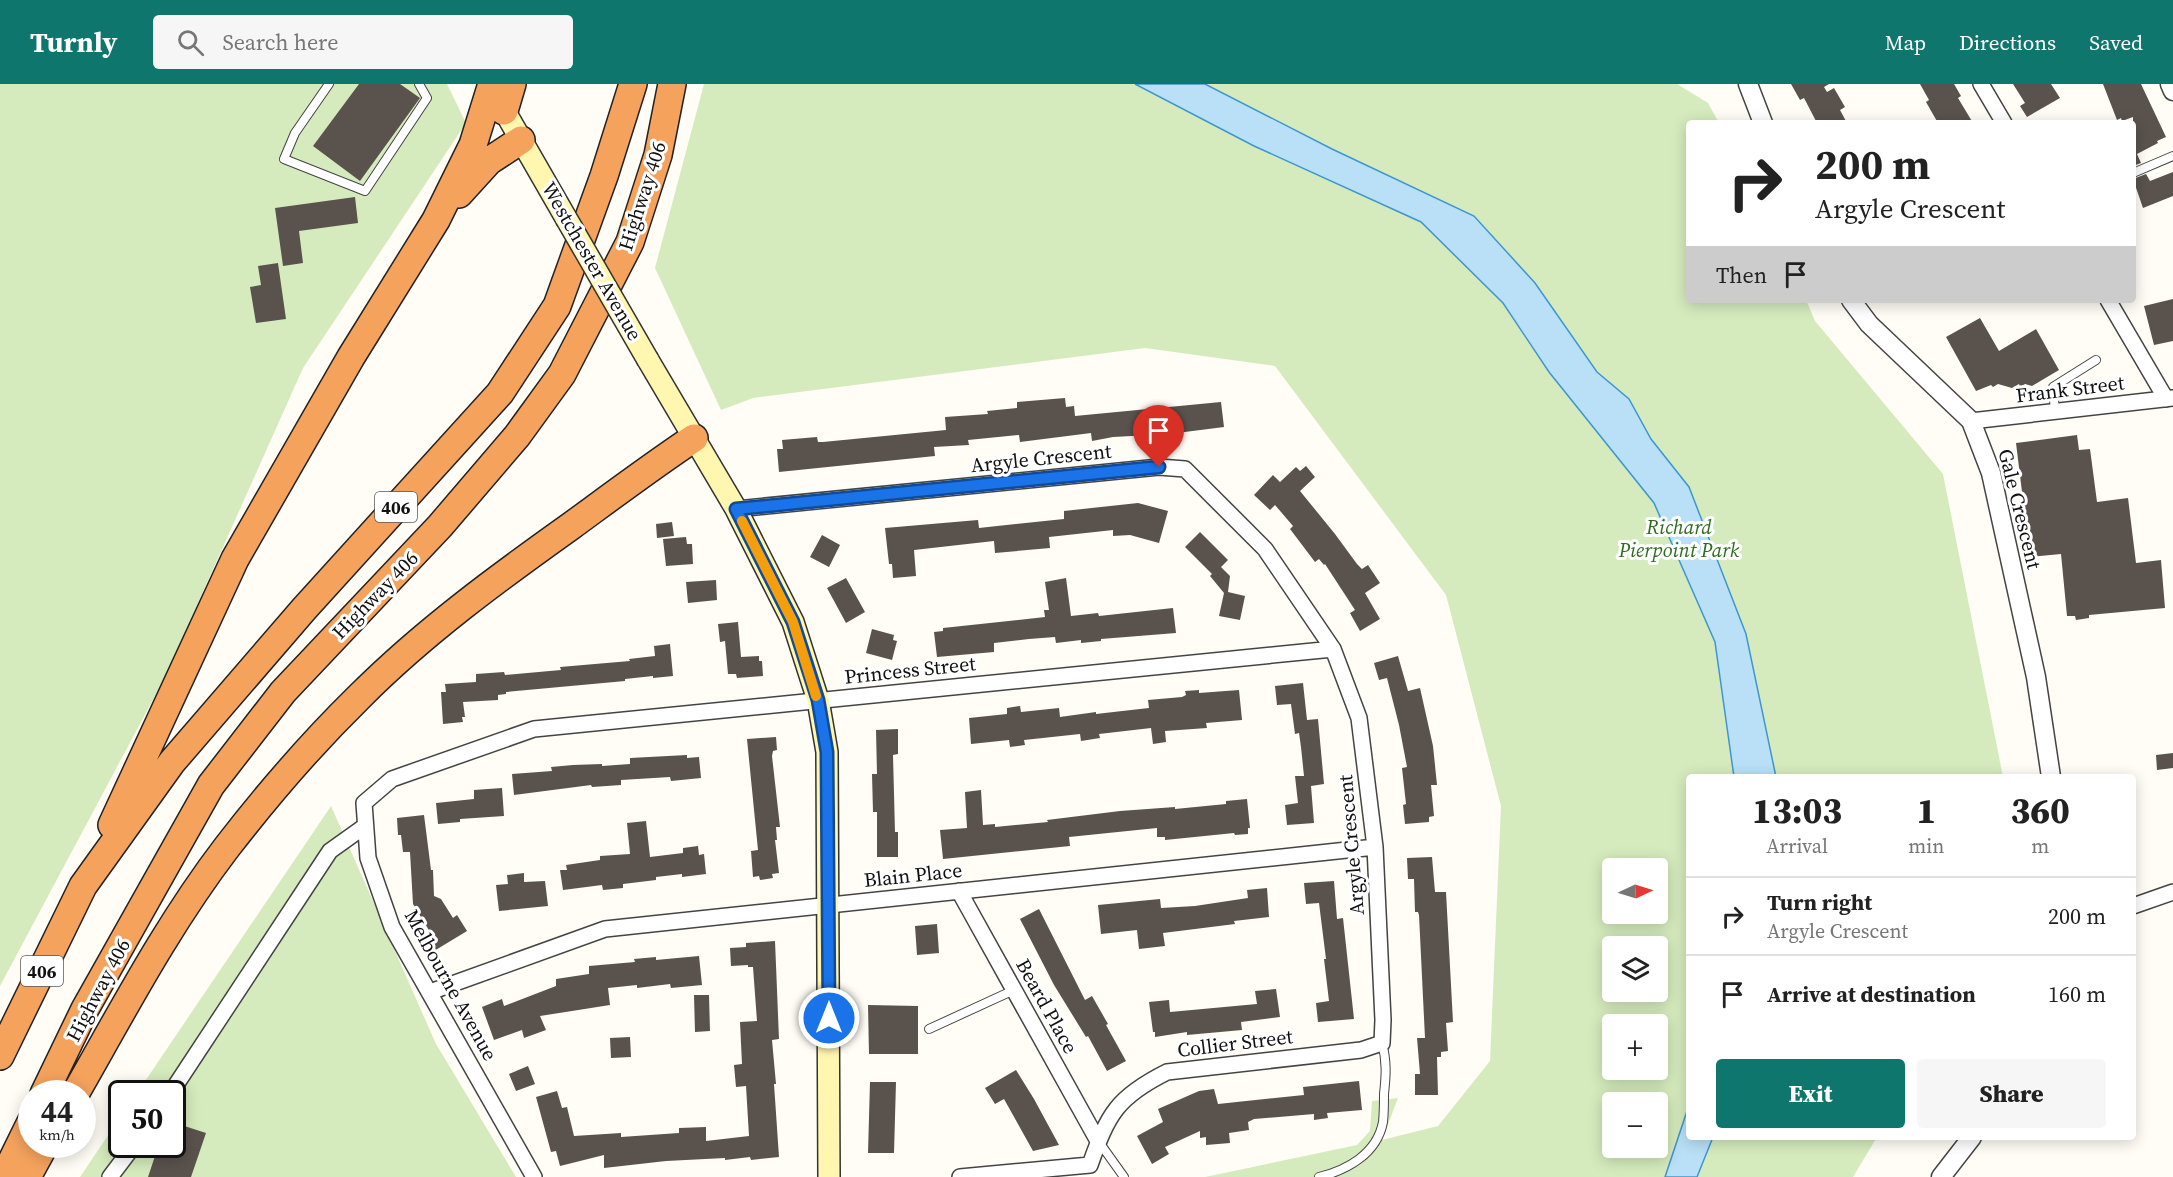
<!DOCTYPE html>
<meta charset="utf-8">
<style>
body{margin:0;font-family:"Source Serif 4",serif;background:#f6f6f6;color:#222;height:100vh;display:flex;flex-direction:column;font-size:22px;white-space:nowrap}
*{box-sizing:border-box;margin:0}
p{font-size:20px;color:#767676}
.icon{flex:none;width:33px;height:33px;fill:none;stroke:currentColor;stroke-width:2;stroke-linecap:round;stroke-linejoin:round}
.map{position:relative;flex:1;overflow:hidden}
.details{position:absolute;left:1686px;top:690px;width:450px;height:366px;display:flex;flex-direction:column;background:#fff;border-radius:6px;box-shadow:0 3px 15px #0003}
.details>*{flex:none}
.banner{position:absolute;left:1686px;top:36px;width:450px;height:183px;border-radius:6px;box-shadow:0 3px 15px #0003;background:#fff;color:#222;overflow:hidden}
.needle{width:39px;rotate:86deg}
.tools{position:absolute;left:1602px;top:774px;display:grid;gap:12px}
.tools a{display:grid;place-items:center;width:66px;height:66px;border-radius:6px;background:#fff;box-shadow:0 3px 15px #0003;font-size:30px}
.speed{position:absolute;left:18px;top:996px;display:flex;gap:12px;font-size:30px;font-weight:700;text-align:center}
.speed>*{display:grid;place-content:center;width:78px;height:78px;border-radius:50%;background:#fff;box-shadow:0 3px 15px #0003;line-height:1}
.speed small{font-size:15px;font-weight:400}
.speed .limit{border:3px solid #111;border-radius:9px;background:#fff;color:#111}
.pin{position:absolute;display:grid;place-items:center;width:51px;height:51px;color:#fff;margin:-62px -26px;border-radius:50% 50% 50% 0;rotate:-45deg;box-shadow:0 0 6px #0007}
.pin .icon{rotate:45deg}
.me{position:absolute;width:66px;margin:-33px;rotate:0deg;stroke-linejoin:round;filter:drop-shadow(0 0 4px #0008)}
.turn{display:flex;align-items:center;gap:21px;height:126px;padding:0 30px;font-size:27px}
.turn .icon{width:78px;height:78px;stroke-width:2.5}
.turn b{display:block;font-size:42px;line-height:51px}
.then{display:flex;align-items:center;height:57px;padding:0 30px;background:#0003;gap:12px;font-size:22px}
.eta{display:flex;justify-content:space-evenly;align-items:center;height:102px;text-align:center}
.eta b{font-size:36px;font-weight:800;line-height:42px}
.cta{display:flex;gap:12px;margin-top:auto;padding:12px 30px}
.cta a{flex:1;height:69px;border-radius:6px;background:#0f766e;color:#fff;font-size:24px;font-weight:800;line-height:69px;text-align:center}
.cta a+a{background:#f6f6f6;color:#222}
ul{padding:0;list-style:none}
li{display:flex;align-items:center;gap:18px;height:78px;padding:0 30px;border-top:2px solid #e0e0e0}
li div{flex:1}
li b{display:block;font-size:22px}
li em{font-style:normal}
header{display:flex;align-items:center;gap:36px;box-sizing:border-box;height:84px;padding:0 30px;background:#0f766e;color:#fff}
header strong{font-size:28px}
nav{display:flex;gap:33px;margin-inline-start:auto;font-size:21px}
.search{width:420px;height:54px;background:#f6f6f6;display:flex;align-items:center;gap:15px;box-sizing:border-box;padding:0 21px;border-radius:6px;color:#767676;font-size:22px}
.map>svg:first-child{display:block}
</style>
<header>
<strong>Turnly</strong>
<div class="search"><svg class="icon" aria-label="search" viewBox="0 0 24 24"><circle cx="10" cy="10" r="6"/><path d="M15 15l6 6"/></svg>Search here</div>
<nav><a>Map</a><a>Directions</a><a>Saved</a></nav>
</header>
<div class="map">
<svg width="2173" height="1093" viewBox="0 0 2173 1093">
<rect width="100%" height="100%" fill="#fffdf5"/>
<path fill="#d5ebbd" fill-rule="evenodd" d="M0,0h447l19,39 -163,245 -139,311 -164,307z
M704,0h973l31,19 11,20h-30v177h117l9,21 128,153 60,303h-314v360h188l-24,40h-648l152,-32 13,-14 2,-30 26,-3 -16,42 56,-14 52,-65 11,-255 -55,-211 -171,-229 -130,-18 -392,50 -32,12 -66,-142zM1612,784h46v46h-46zM1612,862h46v46h-46zM1612,940h46v46h-46zM1612,1018h46v46h-46z
M331,722l105,238 80,133h-436l41,-61 1,28h50v-50l-35,-1z"/>
<path fill="#b9e0f7" stroke="#3f96cf" stroke-width="1.5" d="M1135,0h70l127,65 142,67 61,67 62,89 32,27 22,40 38,48 57,147 30,143h-42l-19,-135 -61,-139 -105,-131 -46,-69 -82,-81 -167,-76z
M1689,1021v32h24l-16,40h-32z"/>
<path fill="#5a524d" d="M359,0h41l20,14 -60,83 -47,-35z
M1791,0h38l-5,3 3,5 7,-4 11,19 -5,3 7,13h-30l-13,-25 -4,2z
M1920,0h34l7,12 -3,2 15,25h-35l-12,-21 3,-2z
M2013,0h38l9,14 -33,19 -7,-11 5,-3z
M2103,0h38l25,53 -9,4 1,2 -21,11 4,9 -8,3v-49l-11,4 -1,-3 -4,2z
M2173,88v24l-30,12 -10,-29 13,-5 4,7z
M355,113l3,26 -59,8 4,32 -20,3 -8,-58z
M278,179l8,56 -30,4 -6,-36 11,-2 -3,-19z
M2173,215v42l-19,4 -10,-39z
M1980,234l19,33 37,-22 23,41 -27,16 -7,-2 -5,3 -1,-3 -7,4 -14,-4 -5,3 -2,-2 -15,6 -30,-54z
M1065,314l1,9 8,-1 1,10 146,-14 3,25 -55,7 -56,3 -21,4 -1,-8 -71,9 -1,-7 -51,5 1,5 -35,2 1,9 -156,16 -2,-23h6l-1,-9 35,-3 1,5h5l123,-12 -1,-13 43,-3 -1,-3 30,-3v-6z
M2077,351l2,15 11,-1 7,53 31,-4 8,65 25,-3 4,48 -76,7v3l-13,2 -1,-4h-8l-6,-62 -31,3 -14,-114z
M1306,382l9,11 -15,14 35,43 22,30 5,5 6,-4 12,18 -15,10 15,26 -20,12 -10,-18 5,-3 -30,-46 -1,1 -5,-6 -4,3 -25,-33 3,-3 -18,-21 -5,5 -16,-15 19,-20 7,7 16,-15 4,4z
M1138,419l30,8 -9,32 -29,-8 -17,1v-6l-64,7 1,11 -55,5 -1,-12 -80,9 2,26 -23,2 -1,-14h-3l-4,-36 93,-8 1,8 85,-9v-8z
M672,438l2,14 -17,2 -1,-14z
M1200,448l28,28 -7,7 9,9 -2,16 17,4 -5,24 -21,-4 5,-23 -14,-17 2,-2 -27,-27z
M822,451l18,10 -11,22 -19,-10z
M686,453l1,7h5l1,20 -27,2 -3,-27z
M846,494l19,34 -19,11 -19,-35z
M1066,494l5,38 27,-3 1,3 74,-8 3,25 -75,6v2l-20,2v-3l-25,3 -1,-6 -26,2 -35,4v9l-57,5 -3,-25 9,-1v-3l102,-11 -1,-7h5l-4,-28z
M716,496l1,20 -29,3 -2,-21z
M738,538l3,35 18,-1v5h3l1,15 -26,2 -1,-4h-8l-3,-33 -5,1 -2,-18z
M872,545l22,6 -1,5 4,1 -5,19 -26,-7z
M670,560l3,32 -20,2v-2l-28,3v2l-119,11v2l-8,1v5l-35,2 2,15h-3l1,5 -20,2 -2,-32h5l-1,-8 31,-2v-8l28,-2 1,3 56,-5 -1,-3 70,-6 -1,-2 26,-3 -1,-10z
M1398,572l10,35 12,-3 13,58 4,39h-6l3,31 -5,1v5l-24,2 -2,-19 3,-1 -4,-36 5,-1 -8,-42 -12,-47 -8,2 -5,-17z
M1303,599l4,37 11,-1 6,65 -13,2 3,37 -27,2 -2,-20 13,-2 -3,-27h9l-3,-29 -2,-14 -4,1 -4,-30 -14,1 -2,-19z
M1199,606v3l40,-3 3,30 -36,3 1,5 -42,3 1,11 -13,2 -2,-16 -52,6 1,4 -19,3 -1,-7 -56,6 1,5 -15,2 -1,-7 -38,4 -2,-26 38,-4v-6l13,-2 1,6 38,-4 1,9 36,-5v2l53,-6 -1,-8 34,-3 4,-2 -1,-4z
M898,645v25l-5,1 2,77h3v25h-21v-45h-4l-1,-38h5l-1,-44z
M776,653l1,13 -4,1 -1,5 8,71h-4l1,13h-2l4,33 -7,1 1,4 -13,2 -1,-4 -6,1 -2,-26 7,-1 -11,-111z
M2173,669v15l-16,2 -1,-15z
M687,671v3l12,-1 2,21 -30,3 -1,-4 -49,3v5l-29,2 -1,-2 -77,10 -2,-21 40,-3 -1,-4 22,-2 29,-1v2l28,-2v-6z
M502,704l2,28 -44,3v3l-22,2 -2,-21 38,-4v-9z
M981,706l2,35 12,-1v3l53,-5 -1,-2 73,-9 55,-4v2l51,-5v-3l21,-2 3,29h-2v6l-13,1 -1,-2 -69,7v-3h-8v-9l-88,9 1,9 -127,13 -3,-29 27,-2 -2,-36z
M424,731l7,55h2l1,26 7,3 12,19 4,-3 10,16 -33,20 -9,-15 5,-4 -17,-28 -3,-52h-7l-2,-17h-3l-1,-17z
M646,737l4,36 33,-4v-5l15,-2 1,9 5,-1 2,20 -24,3v-3l-26,3v3l-33,4v4l-20,2 -1,-5 -39,5 -3,-20h7l-1,-5 34,-5v-4l30,-2 -3,-31z
M1432,773l3,35h11l7,130 -7,1 2,28 -7,1v5h-4l1,38h-23v-21h5l-3,-36h8l-6,-123 -1,-3h-3l-1,-33h-6l-1,-21z
M524,789v9l21,-1 3,25 -49,5 -3,-26 12,-1 -1,-9z
M1334,797l3,38 6,-1 11,101 -36,3 -2,-19 13,-2 -5,-42h2l-7,-56 -13,1 -2,-21z
M1267,804l2,29 -35,4 1,3 -72,9 2,13 -26,3 -2,-19 -36,4 -3,-29 62,-6 1,9 34,-2 53,-8 -1,-8z
M1039,825l46,91 7,-4 16,28 -2,1 20,36 -19,10 -19,-35 -2,1 -32,-52 -34,-66z
M937,840l2,29 -22,2 -2,-29z
M775,857l4,98 -7,1 4,44h-2l5,73 -28,3 -1,-3 -25,3v-2l-59,3 -62,7v-13l-44,11 -4,-15 -5,1 -15,-55 21,-6 5,17 5,-1 7,29 47,-3v4l58,-4v-5l27,-1v14l43,-5 -3,-50 -10,1 -2,-22 8,-1 -2,-42 17,-1 -4,-54h-5v-2l-17,1 -1,-18 16,-1v-4z
M699,872l3,29 -31,3 -1,-4 -33,4v-3l-29,3 2,17 -70,11 6,14 -22,8 -2,-8 -28,10 -12,-33 20,-8 2,7 52,-20v-7l33,-5v-8l46,-4 -1,-3 22,-2v3z
M1276,905l4,28 -39,5 1,8 -55,5v-3l-32,5v-5h-2l-4,-30 20,-2 1,12 87,-8 -2,-13z
M694,911h15l1,36 -15,1z
M868,921l50,1v48h-49z
M630,953l1,20 -20,1 -1,-20z
M528,982l7,18 -19,7 -7,-17z
M1016,986l18,29 25,46 -26,6 -29,-52 -9,5 -10,-16z
M1359,997l3,29 -35,3 1,5 -14,2v-6l-60,5 -6,3 1,8 -20,3 1,10 -24,2v-8l-6,1v-7l-35,16 4,7 -17,10 -15,-28 26,-14 -5,-13 41,-18 15,-2 4,15 86,-9 -1,-8z
M870,998h26l-2,71h-26z
M172,1038l34,11 -15,44h-43l11,-33h13z"/>
<g fill="none" stroke-linecap="round" stroke-linejoin="round">
<g stroke="#444" stroke-width="10">
<path id="service" d="M329,0l-34,49 -11,26 81,32 62,-93 -8,-14
M2133,89l40,-17
M2055,328l-2,-25 43,-27
M929,945l85,-39
M1099,1058l25,35
M1319,1093c28,-7 58,-23 64,-55 1,-9 1,-19 1,-28 2,-18 3,-33 -2,-51"/>
</g>
<g stroke="#444" stroke-width="18">
<path id="minor" d="M1981,0l23,39
M2108,216l58,99
M1971,337l202,-23
M736,425l423,-42 26,2 80,80 68,100 26,69 16,129 8,173 -1,23 -21,7 -194,22c-50,25 -59,42 -77,93l-130,12
M959,807l139,250
M2133,822l40,-14
M430,908l175,-63 770,-82
M170,1010l160,-243 35,-25
M110,1093l25,-33
M534,1093l-142,-250 -24,-69 -4,-55 28,-24 142,-50 799,-80"/>
</g>
<g stroke="#444" stroke-width="21">
<path id="tertiary" d="M1748,0l15,39
M2170,0l3,7
M1851,216l18,24 102,97 20,52 45,204 15,100
M1941,1093l31,-40"/>
</g>
<g stroke="#333" stroke-width="24">
<path id="secondary" d="M497,14l69,120
M648,276l88,149 57,113 25,78 9,52 2,425"/>
</g>
<g stroke="#222" stroke-width="30">
<path id="motorway" d="M504,27l8,-27
M459,110l30,-33 32,-21
M112,741l123,-266 116,-202 85,-137 37,-75 18,-58
M0,972l83,-170 89,-124 132,-153 196,-216 57,-87 47,-130 29,-92
M44,1010l41,-85 126,-224 72,-93 157,-166 77,-90 45,-62 68,-132 28,-87 14,-71
M75,1010c48,-84 93,-170 152,-247 41,-53 85,-104 133,-151 64,-64 138,-118 211,-170 41,-30 81,-60 123,-88
M4,1093l28,-57
M27,1093l18,-33"/>
</g>
<use href="#service" stroke="#fff" stroke-width="8"/>
<use href="#minor" stroke="#fff" stroke-width="15"/>
<use href="#tertiary" stroke="#fff" stroke-width="18"/>
<use href="#secondary" stroke="#fff6b0" stroke-width="21"/>
<use href="#motorway" stroke="#f5a25d" stroke-width="27"/>
<g stroke="#333" stroke-width="24" stroke-linecap="butt">
<path id="secondary-bridge" d="M566,134l82,142"/>
</g>
<use href="#secondary-bridge" stroke="#fff6b0" stroke-width="21"/>
</g>
<g fill="none" stroke-linecap="round" stroke-linejoin="round">
<g stroke="#114b97" stroke-width="15">
<path id="route" d="M829,934l-2,-266 -9,-52 -25,-78 -57,-113 423,-42"/>
</g>
<use href="#route" stroke="#1a73e8" stroke-width="10"/>
<path stroke="#f59e0b" stroke-width="10" d="M742,437l51,101 23,74"/>
</g>
<g text-anchor="middle" dominant-baseline="central" stroke-width="6" stroke-linejoin="round" paint-order="stroke">
<g fill="#fff" stroke="#585858" stroke-width="1.5">
<rect x="375" y="408" width="42" height="30" rx="4.5"/>
<rect x="21" y="872" width="42" height="30" rx="4.5"/>
</g>
<g font-size="18" font-weight="bold" fill="#111">
<text x="396" y="423">406</text>
<text x="42" y="887">406</text>
</g>
<g font-size="20" fill="#111" stroke="#fff">
<text transform="translate(642 112) rotate(-72)">Highway 406</text>
<text transform="translate(592 177) rotate(60)">Westchester Avenue</text>
<text transform="translate(2070 305) rotate(-7)">Frank Street</text>
<text transform="translate(1041 374) rotate(-6)">Argyle Crescent</text>
<text transform="translate(2020 425) rotate(76)">Gale Crescent</text>
<text transform="translate(375 511) rotate(-46)">Highway 406</text>
<text transform="translate(910 586) rotate(-6)">Princess Street</text>
<text transform="translate(1351 761) rotate(-95)">Argyle Crescent</text>
<text transform="translate(913 791) rotate(-6)">Blain Place</text>
<text transform="translate(451 901) rotate(61)">Melbourne Avenue</text>
<text transform="translate(98 906) rotate(-62)">Highway 406</text>
<text transform="translate(1047 922) rotate(61)">Beard Place</text>
<text transform="translate(1235 959) rotate(-7)">Collier Street</text>
</g>
<g font-size="20" font-style="italic" fill="#2f6b1f" stroke="#fff">
<text x="1679" y="443">Richard<tspan x="1679" dy="23">Pierpoint Park</tspan></text>
</g>
</g>
</svg>
<div class="tools">
<a><svg class="needle" viewBox="-14 -14 28 28"><path d="M0-13l5 13h-10z" fill="#e53935"/><path d="M0 13l5-13h-10z" fill="#767676"/></svg></a>
<a><svg class="icon" aria-label="layers" viewBox="0 0 24 24"><path d="M12 4l9 5-9 5-9-5zM3 14l9 5 9-5"/></svg></a>
<a>+</a>
<a>−</a>
</div>
<div class="speed"><div>44<small>km/h</small></div><div class="limit">50</div></div>
<div class="pin" style="left:1159px;top:383px;background:#d93025"><svg class="icon" aria-label="arrive" viewBox="0 0 24 24"><path d="M6 21V4h12l-3 4 3 4H6"/></svg></div>
<svg class="me" style="left:829px;top:934px" viewBox="-20 -20 40 40"><circle r="17" fill="#1a73e8" stroke="#fff" stroke-width="3"/><path d="M0-11L8 9 0 5-8 9z" fill="#fff"/></svg>
<div class="banner">
<div class="turn"><svg class="icon" aria-label="right" viewBox="0 0 24 24"><path d="M7 20v-9h11M14 6l5 5-5 5"/></svg><div><b>200 m</b>Argyle Crescent</div></div>
<div class="then">Then<svg class="icon" aria-label="arrive" viewBox="0 0 24 24"><path d="M6 21V4h12l-3 4 3 4H6"/></svg></div>
</div>
<section class="details">
<div class="eta">
<div><b>13:03</b><p>Arrival</p></div>
<div><b>1</b><p>min</p></div>
<div><b>360</b><p>m</p></div>
</div>
<ul>
<li><svg class="icon" aria-label="right" viewBox="0 0 24 24"><path d="M7 20v-9h11M14 6l5 5-5 5"/></svg><div><b>Turn right</b><p>Argyle Crescent</p></div><em>200 m</em></li>
<li><svg class="icon" aria-label="arrive" viewBox="0 0 24 24"><path d="M6 21V4h12l-3 4 3 4H6"/></svg><div><b>Arrive at destination</b></div><em>160 m</em></li>
</ul>
<div class="cta"><a>Exit</a><a>Share</a></div>
</section>
</div>
